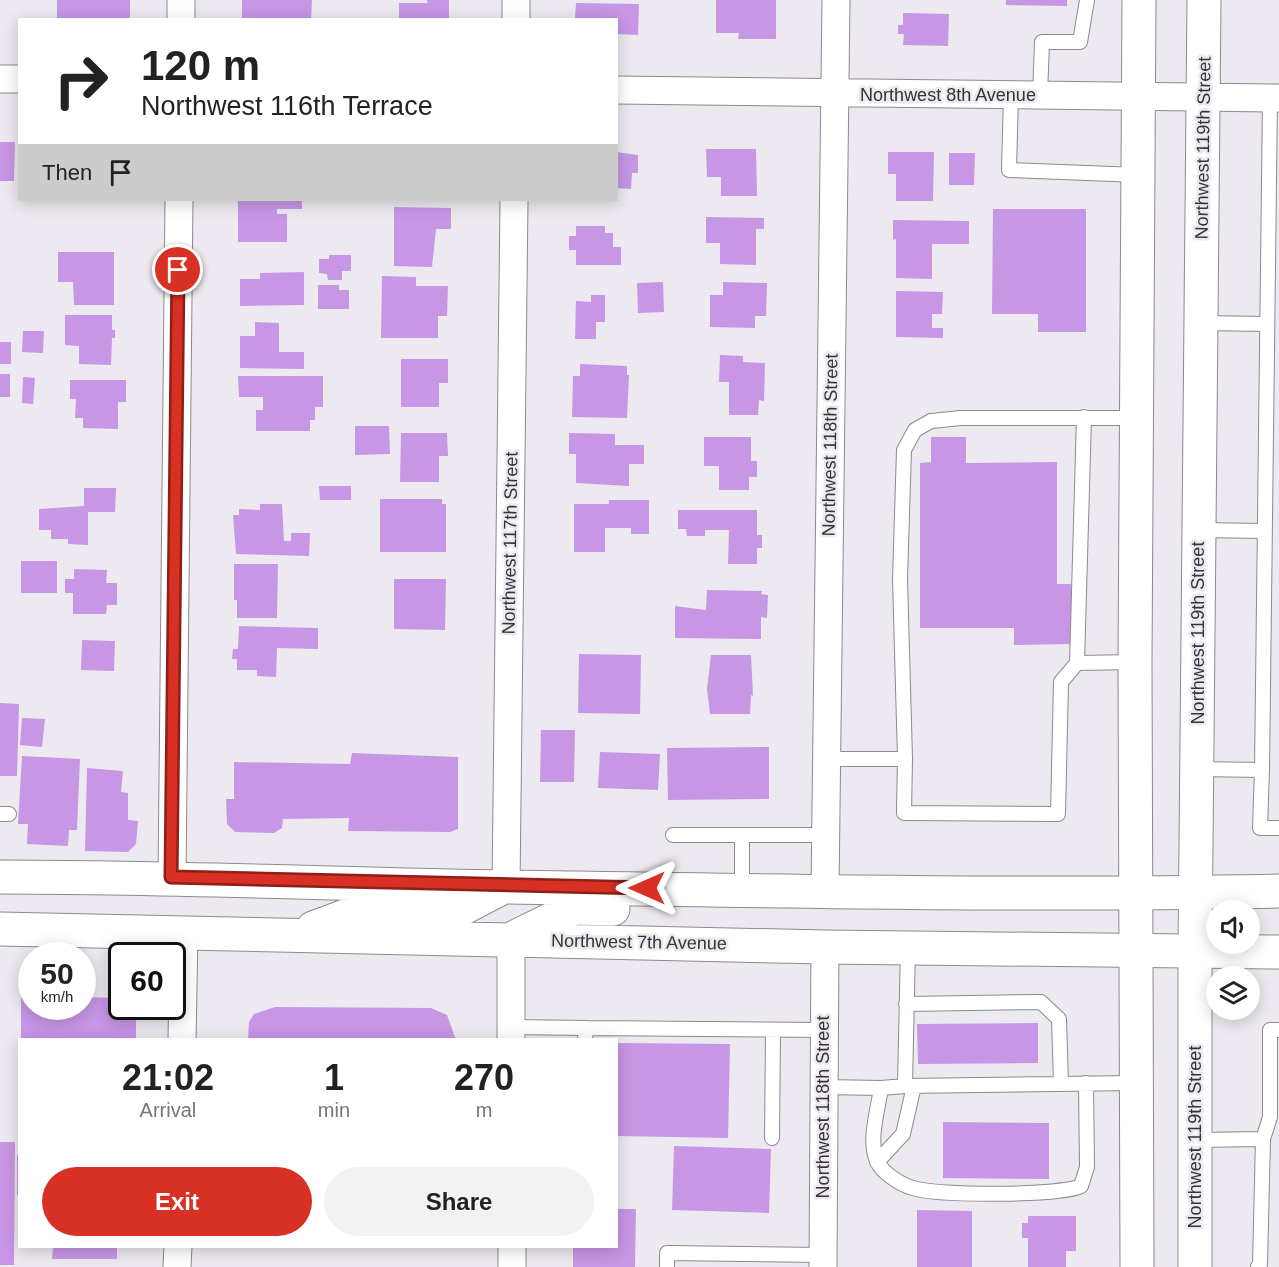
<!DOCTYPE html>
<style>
body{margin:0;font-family:Helvetica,sans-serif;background:#f2f2f2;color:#222;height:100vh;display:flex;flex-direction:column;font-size:22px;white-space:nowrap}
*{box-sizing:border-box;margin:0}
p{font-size:20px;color:#767676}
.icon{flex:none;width:33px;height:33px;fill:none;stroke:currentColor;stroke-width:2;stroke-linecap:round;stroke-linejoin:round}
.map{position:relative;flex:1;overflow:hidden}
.sheet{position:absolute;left:18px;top:1038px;width:600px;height:210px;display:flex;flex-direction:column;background:#fff;border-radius:0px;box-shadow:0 3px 15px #0003}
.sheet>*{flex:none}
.banner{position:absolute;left:18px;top:18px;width:600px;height:183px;border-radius:0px;box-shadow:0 3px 15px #0003;background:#fff;color:#222;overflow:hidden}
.buttons{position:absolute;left:1206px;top:900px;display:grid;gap:12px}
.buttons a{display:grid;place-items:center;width:54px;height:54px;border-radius:50%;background:#fff;box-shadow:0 3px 15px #0003;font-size:30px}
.speed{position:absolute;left:18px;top:942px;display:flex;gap:12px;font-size:30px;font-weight:700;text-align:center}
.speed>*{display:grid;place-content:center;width:78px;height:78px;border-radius:50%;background:#fff;box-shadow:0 3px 15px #0003;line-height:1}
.speed small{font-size:15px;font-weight:400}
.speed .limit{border:3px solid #111;border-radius:9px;background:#fff;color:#111}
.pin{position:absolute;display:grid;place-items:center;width:51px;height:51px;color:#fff;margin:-26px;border:3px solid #fff;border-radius:50%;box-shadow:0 2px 6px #0007}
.me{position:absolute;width:66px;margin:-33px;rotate:270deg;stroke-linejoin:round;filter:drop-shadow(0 0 4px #0008)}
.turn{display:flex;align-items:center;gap:21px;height:126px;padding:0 24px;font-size:27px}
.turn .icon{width:78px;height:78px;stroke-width:2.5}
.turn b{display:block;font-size:42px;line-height:51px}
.then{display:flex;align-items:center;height:57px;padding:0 24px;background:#0003;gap:12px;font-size:22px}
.eta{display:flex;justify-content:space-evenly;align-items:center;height:102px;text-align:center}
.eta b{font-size:36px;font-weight:600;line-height:42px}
.primary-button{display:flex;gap:12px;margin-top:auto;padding:12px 24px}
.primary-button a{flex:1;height:69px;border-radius:36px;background:#d93025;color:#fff;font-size:24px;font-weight:600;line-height:69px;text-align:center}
.primary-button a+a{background:#f2f2f2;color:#222}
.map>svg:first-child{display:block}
</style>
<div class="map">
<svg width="1279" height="1267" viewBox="0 0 1279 1267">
<rect width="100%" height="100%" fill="#ede9f0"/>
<path fill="#c796e5" d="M57,0h73v20h-73z
M242,0h70l-1,20h-69z
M427,0h22v20h-50v-17h29z
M716,0h60v39h-38l1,-6h-23z
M1006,0h61v6l-61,-1z
M576,3l63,1 -1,31 -22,-1v-14h-41z
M903,13l46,1 -1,32 -45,-1 1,-11h-6v-9h5z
M0,142h15l-1,39h-14z
M706,149h50l1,47h-36v-19h-14z
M616,152l22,3v18h-6l-1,16 -15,-1z
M888,152h46l-1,49h-37v-27h-8z
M949,153h26l-1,32h-25z
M238,200h64v9h-25v5h10v28h-49z
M394,207l57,1v21h-15l-4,38 -38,-1z
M993,209h93v123h-48v-18h-46z
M706,217l58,1v11h-8v36l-36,-1v-21h-14z
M893,220l76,1v23h-37v35l-36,-1v-39l-3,1z
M576,226h29v7h8v14h8v18h-45v-15h-7v-14h7z
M58,252h56v53h-40l-1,-23h-15z
M329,255h22v16h-9v9h-14l-1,-6 -8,-1v-14h10z
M304,272v33l-64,1v-27h20v-6z
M382,276l34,1v9h32l-1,30h-9v22h-57z
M663,282l1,30 -26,1 -1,-30z
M723,282l44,1 -1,33h-11v12l-45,-1v-32h13z
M318,285h21v5h10v19h-31z
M896,291l47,1 -1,22h-10v14h11v10l-47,-1z
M591,295h14v27h-9v17h-21l1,-38 15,1z
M65,315h47v15h3v8h-3l-1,27 -32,-1v-18l-14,-1z
M255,322l24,1v29h25v17l-64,-1v-32h15z
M23,331h21l-1,22 -21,-1z
M0,342h11v22h-11z
M720,355l23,1v6l22,1 -1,38 -5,-1 -1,15h-29v-33h-10z
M401,359h47v24h-9v24h-38z
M580,364l47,2v9h2l-2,43 -55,-1 1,-41h7z
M0,374h10v23h-10z
M238,376h85v31h-8v13h-5v11h-54v-21h7v-13h-24z
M23,377l12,1 -2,26 -11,-1z
M70,380h56v22h-8v27l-35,-1v-10h-8l1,-19h-6z
M355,426h34l1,28 -35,1z
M401,433h46l1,23h-9v26h-39z
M569,433l46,1v11h29v19h-15v22l-53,-3v-29h-7z
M704,437h47v24h6v16h-8v13h-30v-24h-15z
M931,437h35v26l91,-1v122h14l1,60 -58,1v-17h-94v-165l11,-1z
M319,486h32v14h-31z
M84,488h32l-1,24h-27v33l-20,-1v-5h-17v-9h-12v-21l45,-3z
M380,499h62v5h4v48h-66z
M609,500h40v34h-18v-6h-26v24h-31v-48h35z
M260,504h22l2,37h7v-8h19l-1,23 -73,-2 -3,-39h6v-6l21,1z
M678,510h79v25h5v13h-5v16h-29l1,-34h-24v6h-18l-1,-7h-8z
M21,561h36v32h-36z
M234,564h44l-1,54h-40v-18h-3z
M74,569l33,1 -1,13h11v22h-10l-1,9h-33v-21h-8v-14h9z
M394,579h52l-1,51 -51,-1z
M707,590l55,1 -1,3 7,1 -1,23 -6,-1v22l-86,-1v-32l31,4z
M239,626l79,2v21l-41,-1 -1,29 -19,-1v-6h-20v-11h-5l1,-10h5z
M82,640l33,1 -1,30 -33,-1z
M579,654l62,1 -1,59 -62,-1z
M711,655h40l2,41 -2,-1 -1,19h-40l-3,-25z
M0,703l19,1 -2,72h-17z
M22,718l23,1 -3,28 -22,-2z
M541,730h34l-1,52h-34z
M769,747v52l-101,1 -1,-52z
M600,752l60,2 -2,36 -60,-2z
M352,753l106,4v72l-8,3 -102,-1 1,-13 -66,1 -1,9 -8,5 -39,-1 -8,-8 -1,-25h8v-37l116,2z
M22,756l58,3 -3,71h-8l-1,16 -41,-2 1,-20h-10z
M87,768l36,3 -2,21 7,1v27l10,1 -2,23 -8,8 -43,-1z
M21,997h11v9h50v-9l40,1v8h14v34h-115z
M275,1007l156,1 16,7 9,25h-208l1,-18 5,-8z
M1038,1023v40l-120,1 -1,-40z
M616,1043l114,1 -2,94 -112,-2z
M943,1122l106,1v56l-106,-1z
M0,1142h15l-1,123h-14z
M674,1146l97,3 -2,64 -97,-3z
M17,1155h3v40h-3z
M616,1209h20l-1,58h-62v-21h43z
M917,1210l55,1v56h-55z
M1028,1216h48v35h-10v16h-38v-29h-6v-15h6z
M53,1246h64v13h-65z"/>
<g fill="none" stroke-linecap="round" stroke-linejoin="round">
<g stroke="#8d898f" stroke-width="16">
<path id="lane" d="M1011,95l-2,75 129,5
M1040,95l2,-53h38l7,-42
M1201,323l66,1
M1199,530l65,1
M1077,663l7,-246
M826,759h79l-1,54 154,1 3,-132 16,-19 58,-1
M905,759l-5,-180 4,-129 11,-20 16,-9 30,-3h175
M1197,769l65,1 8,-672
M1262,770l-2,58h19
M0,814h9
M673,835h152
M742,835v54
M906,1004l135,-2 18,17 2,65
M510,1027l76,1 -1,12
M586,1028l237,2
M905,1086l3,-138
M823,1087l58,1 24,-2 230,-3
M881,1088c-3,22 -13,52 -4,73 4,11 24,24 36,27 24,8 147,8 168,-2l6,-19 -1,-84
M772,1138l1,-108
M1195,1140l68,-1 7,-22v-87h9
M877,1162l26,-28 11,-48
M667,1267v-14l156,2
M1258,1267l2,-3 3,-125"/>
</g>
<g stroke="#8d898f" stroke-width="29">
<path id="street" d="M181,20v-20
M516,20v-20
M0,79h20
M616,90l663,8
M172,877l7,-677
M506,887l8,-687
M825,890l11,-890
M182,1040l2,-108
M511,1040v-101
M512,1246v21
M177,1267l1,-21
M823,1267l2,-320"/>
</g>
<g stroke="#8d898f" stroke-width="35">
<path id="primary" d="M0,877c169,0 338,7 508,10 257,4 514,9 771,4
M313,928l46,-17h99l44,-23
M0,929l825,18 454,5
M515,937l59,-29 39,1"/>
</g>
<g stroke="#8d898f" stroke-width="35">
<path id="highway" d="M1137,1267l-2,-605 4,-662
M1195,1267v-316l9,-951"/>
</g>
<use href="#lane" stroke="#fff" stroke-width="14"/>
<use href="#street" stroke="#fff" stroke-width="27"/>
<use href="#primary" stroke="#fff" stroke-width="33"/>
<use href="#highway" stroke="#fff" stroke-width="33"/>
</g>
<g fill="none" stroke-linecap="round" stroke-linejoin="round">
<g stroke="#8d1f18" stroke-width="15">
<path id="route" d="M178,270l-7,607 476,11"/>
</g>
<use href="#route" stroke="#d93025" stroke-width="10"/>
</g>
<g text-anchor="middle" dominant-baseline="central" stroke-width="5" stroke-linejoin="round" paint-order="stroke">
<g font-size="18" fill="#353336" stroke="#ede9f0">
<text x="948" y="95">Northwest 8th Avenue</text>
<text transform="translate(1203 148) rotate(-89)">Northwest 119th Street</text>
<text transform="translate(830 445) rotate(-89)">Northwest 118th Street</text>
<text transform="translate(510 543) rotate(-89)">Northwest 117th Street</text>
<text transform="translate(1198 633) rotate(-90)">Northwest 119th Street</text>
<text transform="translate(639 942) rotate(1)">Northwest 7th Avenue</text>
<text transform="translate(823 1107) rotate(-90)">Northwest 118th Street</text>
<text transform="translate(1195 1137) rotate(-90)">Northwest 119th Street</text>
</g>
</g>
</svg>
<div class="buttons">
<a><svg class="icon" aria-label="sound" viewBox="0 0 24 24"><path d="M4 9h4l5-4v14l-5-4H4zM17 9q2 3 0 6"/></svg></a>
<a><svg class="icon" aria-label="layers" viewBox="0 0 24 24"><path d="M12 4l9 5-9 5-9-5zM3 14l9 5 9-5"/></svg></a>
</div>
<div class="speed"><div>50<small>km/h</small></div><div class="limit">60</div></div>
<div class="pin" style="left:178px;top:270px;background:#d93025"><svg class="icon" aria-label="arrive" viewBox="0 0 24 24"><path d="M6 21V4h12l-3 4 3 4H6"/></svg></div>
<svg class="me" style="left:647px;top:888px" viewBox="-20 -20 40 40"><path d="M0-17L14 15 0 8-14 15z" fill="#d93025" stroke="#fff" stroke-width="4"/></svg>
<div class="banner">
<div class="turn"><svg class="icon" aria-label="right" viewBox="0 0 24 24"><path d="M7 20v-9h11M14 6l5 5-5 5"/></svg><div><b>120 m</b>Northwest 116th Terrace</div></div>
<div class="then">Then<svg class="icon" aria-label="arrive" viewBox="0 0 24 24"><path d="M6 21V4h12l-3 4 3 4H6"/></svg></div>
</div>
<section class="sheet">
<div class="eta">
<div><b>21:02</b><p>Arrival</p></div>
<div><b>1</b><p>min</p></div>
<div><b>270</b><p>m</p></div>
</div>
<div class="primary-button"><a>Exit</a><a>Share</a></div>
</section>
</div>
